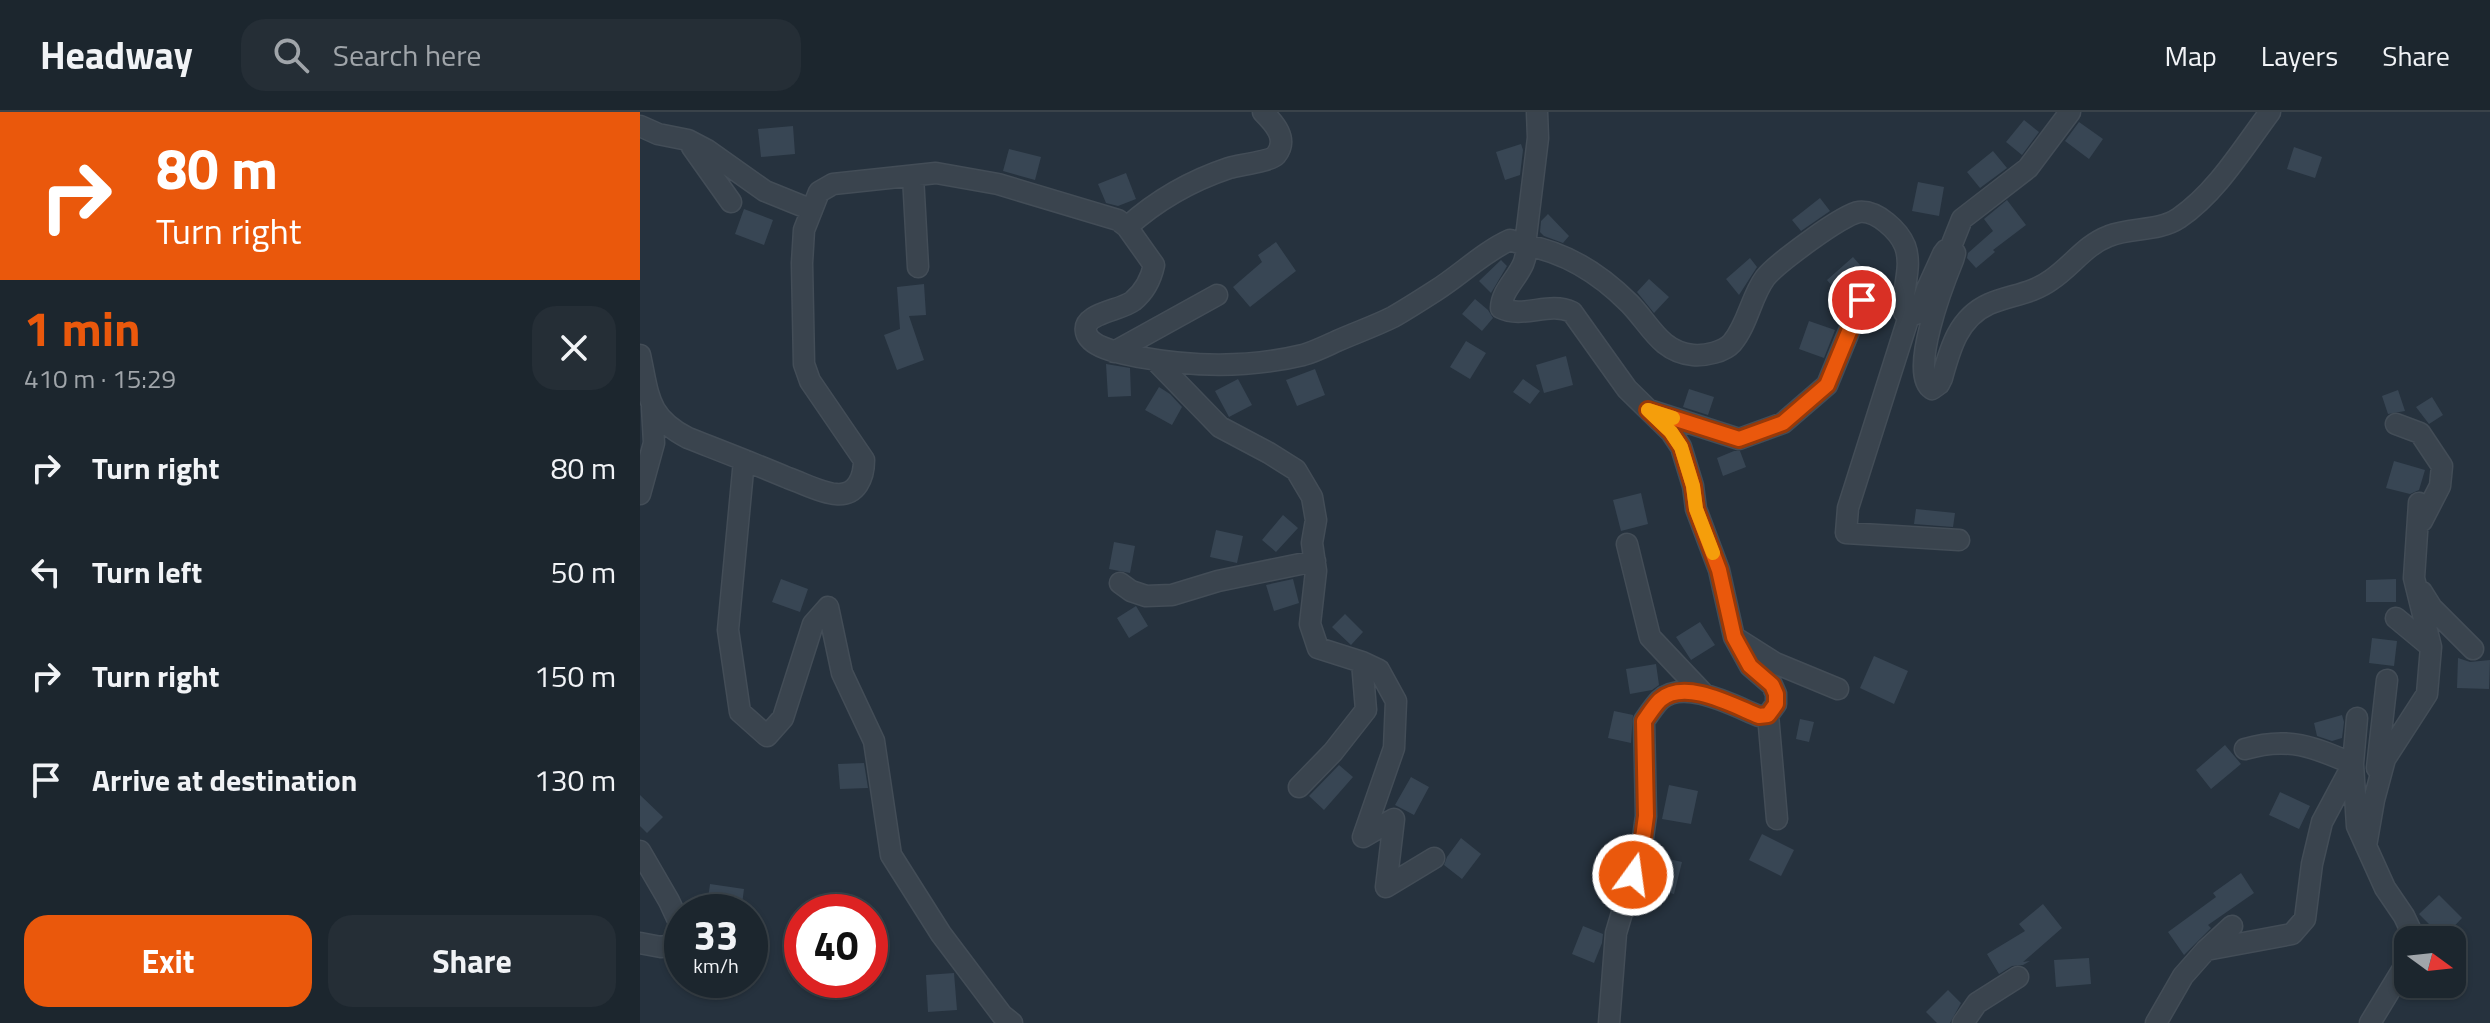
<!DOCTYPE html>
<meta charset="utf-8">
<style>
body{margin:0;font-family:"Titillium Web",sans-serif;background:#252e36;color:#f1f3f6;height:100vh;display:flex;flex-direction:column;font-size:30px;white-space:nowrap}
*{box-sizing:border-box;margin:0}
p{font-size:26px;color:#a0a5aa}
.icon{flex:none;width:44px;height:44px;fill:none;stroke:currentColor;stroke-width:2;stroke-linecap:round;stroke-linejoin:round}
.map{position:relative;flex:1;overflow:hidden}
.sheet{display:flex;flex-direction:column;background:#1c262e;width:640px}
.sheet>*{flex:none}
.banner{background:#ea580c;color:#fff;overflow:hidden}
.needle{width:52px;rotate:105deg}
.controls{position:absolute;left:1754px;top:814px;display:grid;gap:16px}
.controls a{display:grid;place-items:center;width:72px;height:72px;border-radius:16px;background:#1c262e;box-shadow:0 2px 6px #0004,0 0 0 2px #3a434a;font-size:40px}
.speed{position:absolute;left:24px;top:782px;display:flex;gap:16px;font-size:40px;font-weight:700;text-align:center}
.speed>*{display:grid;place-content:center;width:104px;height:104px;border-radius:50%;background:#1c262e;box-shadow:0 2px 6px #0004,0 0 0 2px #3a434a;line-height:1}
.speed small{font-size:20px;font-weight:400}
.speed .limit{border:12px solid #d22;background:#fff;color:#111}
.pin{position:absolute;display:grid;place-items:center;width:68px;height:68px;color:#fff;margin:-34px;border:4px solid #fff;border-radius:50%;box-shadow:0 2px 8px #0007}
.me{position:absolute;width:88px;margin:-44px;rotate:14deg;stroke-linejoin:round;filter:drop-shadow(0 0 6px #0008)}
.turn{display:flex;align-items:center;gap:28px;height:168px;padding:0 24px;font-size:36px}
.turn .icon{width:104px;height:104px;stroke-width:2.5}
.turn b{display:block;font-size:56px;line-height:68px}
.round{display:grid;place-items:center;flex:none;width:84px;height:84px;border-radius:24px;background:#252e36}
.headline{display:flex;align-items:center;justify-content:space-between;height:136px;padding:0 24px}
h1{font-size:48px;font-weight:700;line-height:60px;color:#ea580c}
.cta{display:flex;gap:16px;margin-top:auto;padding:16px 24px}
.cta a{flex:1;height:92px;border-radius:24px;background:#ea580c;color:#fff;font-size:32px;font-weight:700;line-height:92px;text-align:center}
.cta a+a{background:#252e36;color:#f1f3f6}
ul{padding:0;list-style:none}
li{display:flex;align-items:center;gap:24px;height:104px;padding:0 24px}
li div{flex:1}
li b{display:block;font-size:30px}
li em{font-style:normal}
header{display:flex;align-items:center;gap:48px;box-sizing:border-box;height:112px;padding:0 40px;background:#1c262e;border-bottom:2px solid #3a434a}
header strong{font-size:38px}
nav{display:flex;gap:44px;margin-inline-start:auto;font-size:28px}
.search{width:560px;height:72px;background:#252e36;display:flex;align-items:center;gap:20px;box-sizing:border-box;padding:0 28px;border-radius:24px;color:#a0a5aa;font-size:30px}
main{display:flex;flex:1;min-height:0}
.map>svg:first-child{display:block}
</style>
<header>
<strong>Headway</strong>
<div class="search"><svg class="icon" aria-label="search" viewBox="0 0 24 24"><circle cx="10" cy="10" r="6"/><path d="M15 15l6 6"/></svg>Search here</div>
<nav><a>Map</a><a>Layers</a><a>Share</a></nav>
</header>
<main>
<section class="sheet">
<div class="banner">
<div class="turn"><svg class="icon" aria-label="right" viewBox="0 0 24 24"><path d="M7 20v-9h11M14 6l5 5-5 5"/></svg><div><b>80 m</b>Turn right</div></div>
</div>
<div class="headline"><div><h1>1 min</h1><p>410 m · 15:29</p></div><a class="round"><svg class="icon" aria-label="close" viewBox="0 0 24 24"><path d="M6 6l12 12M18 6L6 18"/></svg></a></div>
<ul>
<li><svg class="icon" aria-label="right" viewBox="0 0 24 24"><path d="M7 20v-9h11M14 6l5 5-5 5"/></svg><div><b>Turn right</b></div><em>80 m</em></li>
<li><svg class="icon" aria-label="left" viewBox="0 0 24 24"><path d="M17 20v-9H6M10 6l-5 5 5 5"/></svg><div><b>Turn left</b></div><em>50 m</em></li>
<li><svg class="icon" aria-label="right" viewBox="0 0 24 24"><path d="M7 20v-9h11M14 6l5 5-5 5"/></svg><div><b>Turn right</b></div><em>150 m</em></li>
<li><svg class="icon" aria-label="arrive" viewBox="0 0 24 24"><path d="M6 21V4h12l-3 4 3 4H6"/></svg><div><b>Arrive at destination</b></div><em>130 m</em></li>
</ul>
<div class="cta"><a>Exit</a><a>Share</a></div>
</section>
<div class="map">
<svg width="1850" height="911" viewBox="0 0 1850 911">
<rect width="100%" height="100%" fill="#26323e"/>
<path fill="#384654" d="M1384,8l15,12 -17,23 -16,-13z
M1439,10l24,17 -14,20 -24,-18z
M153,14l2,28 -34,3 -3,-28z
M881,32l2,6 -3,25 -15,5 -9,-28z
M1654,35l28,10 -7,21 -28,-9z
M369,37l32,8 -6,23 -32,-9z
M1353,39l14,17 -27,20 -13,-16z
M486,61l10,26 -18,7 -12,-3 -8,-19z
M1278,70l26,5 -5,29 -27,-5z
M1180,86l10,13 -29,20 -9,-11z
M1367,88l19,25 -33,25 2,2 -19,16 -9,-10 1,-5 25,-22 -9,-12z
M104,97l29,11 -9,25 -29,-11z
M908,102l21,22 -6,7 -19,-7 -4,-4 1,-11z
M636,130l20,29 -46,36 -17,-20 29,-25 -4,-7z
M1213,145l15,17 -27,23 -14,-17z
M1110,146l7,9 -18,28 -13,-16z
M861,148l6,6 -16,27 -12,-12z
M1009,167l20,18 -15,16 -17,-21z
M284,172l2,31 -17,1 15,44 -27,10 -13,-35 16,-6 -3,-42z
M835,187l13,11 5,8 -11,13 -20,-17z
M1169,209l26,9 -11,28 -25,-9z
M826,229l20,12 -16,26 -20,-12z
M926,244l7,29 -29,8 -8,-28z
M466,252l24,4 1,28 -23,1z
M675,257l10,26 -28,11 -11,-26z
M598,267l14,26 -23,12 -14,-26z
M883,267l17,12 -10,13 -17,-12z
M519,275l11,7 12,13 -10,18 -27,-15z
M1049,277l25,8 -6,18 -25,-8z
M1758,278l7,21 -17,3 -6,-18z
M1792,285l11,18 -14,9 -13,-17z
M1094,339h6l6,16 -23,9 -6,-18z
M1754,349l31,9 -6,20 -9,4 -24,-6z
M1001,381l7,31 -27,7 -8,-31z
M1276,397l39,4 -2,14 -39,-3z
M643,403l15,13 -22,24 -14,-12z
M576,418l27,6 -6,27 -27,-6z
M474,430l21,4 -5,27 -21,-4z
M141,467l27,10 -8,23 -28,-10z
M653,467l6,24 -25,8 -8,-26z
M1756,467v23h-30v-22z
M496,494l12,20 -19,12 -12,-20z
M705,502l18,18 -12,13 -19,-18z
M1060,510l15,23 -24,15 -15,-23z
M1732,526l25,3 -3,25 -25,-3z
M1234,544l34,15 -14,33 -34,-16z
M1818,546l12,4 20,-2 -1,29 -32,-1z
M1016,552l3,21 -7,5 -22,4 -4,-25z
M974,599l19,4 -2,28 -23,-5z
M1702,603l2,7 -2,16 -10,3 -15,-5 -3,-13z
M1160,607l14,3 -5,20 -13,-3z
M1585,633l16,19 -30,25 -15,-19z
M224,651l4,25 -28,1 -2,-25z
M699,653l14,12 -29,33 -15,-14z
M771,665l18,10 -15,28 -19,-10z
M1029,673l29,6 -7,33 -29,-5z
M1640,680l30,14 -11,23 -30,-14z
M0,683l23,22 -16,16 -7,-7z
M1122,722l32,16 -13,26 -32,-16z
M821,726l20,16 -19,25 -18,-14 3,-8z
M1016,744l26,6 -8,32 -26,-7z
M1601,761l13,20 -46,32 3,3 -27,27 -16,-23 48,-35 -3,-4z
M70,772l34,5 -3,23 -34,-5z
M1799,783l23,23 -19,20 -24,-24z
M1403,792l19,24 -39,34 7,-1 -7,4 -11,1 -13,8 -12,-20 38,-23 -6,-7z
M943,814l20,8 -1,9 -8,20 -22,-9z
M1449,846l2,26 -35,3 -2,-27z
M314,861l3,37 -29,2 -2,-37z
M1308,878l13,13 -11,20h-13l-11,-11z"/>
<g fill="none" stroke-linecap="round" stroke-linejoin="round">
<g stroke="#434d57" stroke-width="23">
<path id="minor" d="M897,0l1,26 -13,107c40,7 76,30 104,58 21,21 31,49 64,52 12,1 31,-3 39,-12 16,-19 19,-46 33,-65 11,-14 78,-64 94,-66 18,-2 40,19 46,34 8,22 -4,44 -1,66l5,4 7,-2 5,-7 6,-18 16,-35 3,-4h7l2,3 -2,7c-9,22 -45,114 -21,129l7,-5 3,-6c8,-29 16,-60 47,-74 21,-9 43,-10 62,-24 21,-14 34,-35 58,-44 22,-9 49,-4 70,-18 38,-26 64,-70 91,-106
M0,14l18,8 30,6 19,10 58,41 47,19
M52,35l39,55
M273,64l5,91
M487,115c31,-28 63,-46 102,-59 10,-3 42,-7 47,-13 13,-16 -2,-32 -13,-43
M1310,137l12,-30 66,-51 42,-56
M1269,204l-61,192 -2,25 113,7
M474,240l103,-57
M0,243c9,41 7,62 48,83 33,13 67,26 100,40 15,5 33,15 48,16 21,2 28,-17 28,-34l-54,-79 -6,-17 -2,-101 2,-33 15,-38 14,-8 103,-11 62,11 120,36 9,7 27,38c-3,14 -10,27 -21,36 -13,10 -51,12 -47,31 4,17 40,22 53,25 54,10 110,11 164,-2 11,-3 23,-9 34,-14 18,-8 38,-15 56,-24 14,-8 28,-17 42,-26 24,-15 50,-40 75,-51l15,5c6,25 -23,39 -24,63 22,11 48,-7 71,4l55,77 44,43 10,15 12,39 3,23 23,61 15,67 16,29 22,19 4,9v10l-8,11 -9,1c-25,-10 -75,-38 -99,-16 -6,6 -11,14 -16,21l2,95 -4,29 -26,88 -7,90
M515,248l65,67 49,26 27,17 16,27 4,23 -4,23 4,28 -6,53 8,24 44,14 17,8 17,31 -2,47 -31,89 31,-18 -8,68 48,-29
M1012,299l87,28 44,-16 44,-38 35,-85
M1756,312l24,9 22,33 -2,20 -18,35
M104,348l-16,170 12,82 27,24 16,-18 30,-94 15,-17 14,66 32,68 17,114 50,79 61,81 10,8
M0,382l14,-51 -2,-36
M987,432l23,93 53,56
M480,471l11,8 15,5 26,-1 46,-14 97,-20
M1782,480l10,16 41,41
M1756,506l35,29
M1094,525l41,26 63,26
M1128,603l9,104
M1605,637c43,-13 69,-2 108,15l4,62 28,62 19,28 9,19 -2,5
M1737,656l10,-88
M659,675l34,-35 33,-42 -4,-48
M1726,734l8,-46 11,-41 42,-65 4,-47 -17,-69 5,-75
M0,739l29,50 13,28
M0,831l21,4 18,-4 3,-12
M1566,838l26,-24
M1323,911l14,-20 41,-26
M1516,911l27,-47 23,-26 86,-16 13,-15 7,-55 10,-42 31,-58 4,-46
M1730,911l34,-56 4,-14"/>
</g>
<use href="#minor" stroke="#3a444e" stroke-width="20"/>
</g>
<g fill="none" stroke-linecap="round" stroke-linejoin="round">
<g stroke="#983908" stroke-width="20">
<path id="route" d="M993,763l9,-30 4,-29 -2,-95c5,-7 10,-15 16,-21 25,-22 74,6 99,16l9,-1 8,-11v-10l-4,-9 -22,-19 -16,-29 -15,-67 -23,-61 -3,-23 -12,-39 -10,-15 -23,-22 91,29 44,-16 44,-38 35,-85"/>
</g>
<use href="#route" stroke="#ea580c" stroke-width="14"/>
<path stroke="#f59e0b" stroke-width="14" d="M1033,306l-25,-8 23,22 10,15 12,39 3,23 17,44"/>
</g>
</svg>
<div class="controls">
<a><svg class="needle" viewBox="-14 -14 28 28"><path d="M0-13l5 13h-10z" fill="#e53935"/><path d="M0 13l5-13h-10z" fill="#a0a5aa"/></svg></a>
</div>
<div class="speed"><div>33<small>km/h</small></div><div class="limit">40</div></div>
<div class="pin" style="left:1222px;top:188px;background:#d93025"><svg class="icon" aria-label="arrive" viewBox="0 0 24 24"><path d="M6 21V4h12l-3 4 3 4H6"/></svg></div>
<svg class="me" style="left:993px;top:763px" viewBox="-20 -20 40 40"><circle r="17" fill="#ea580c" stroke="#fff" stroke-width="3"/><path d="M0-11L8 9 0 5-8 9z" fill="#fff"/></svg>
</div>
</main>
